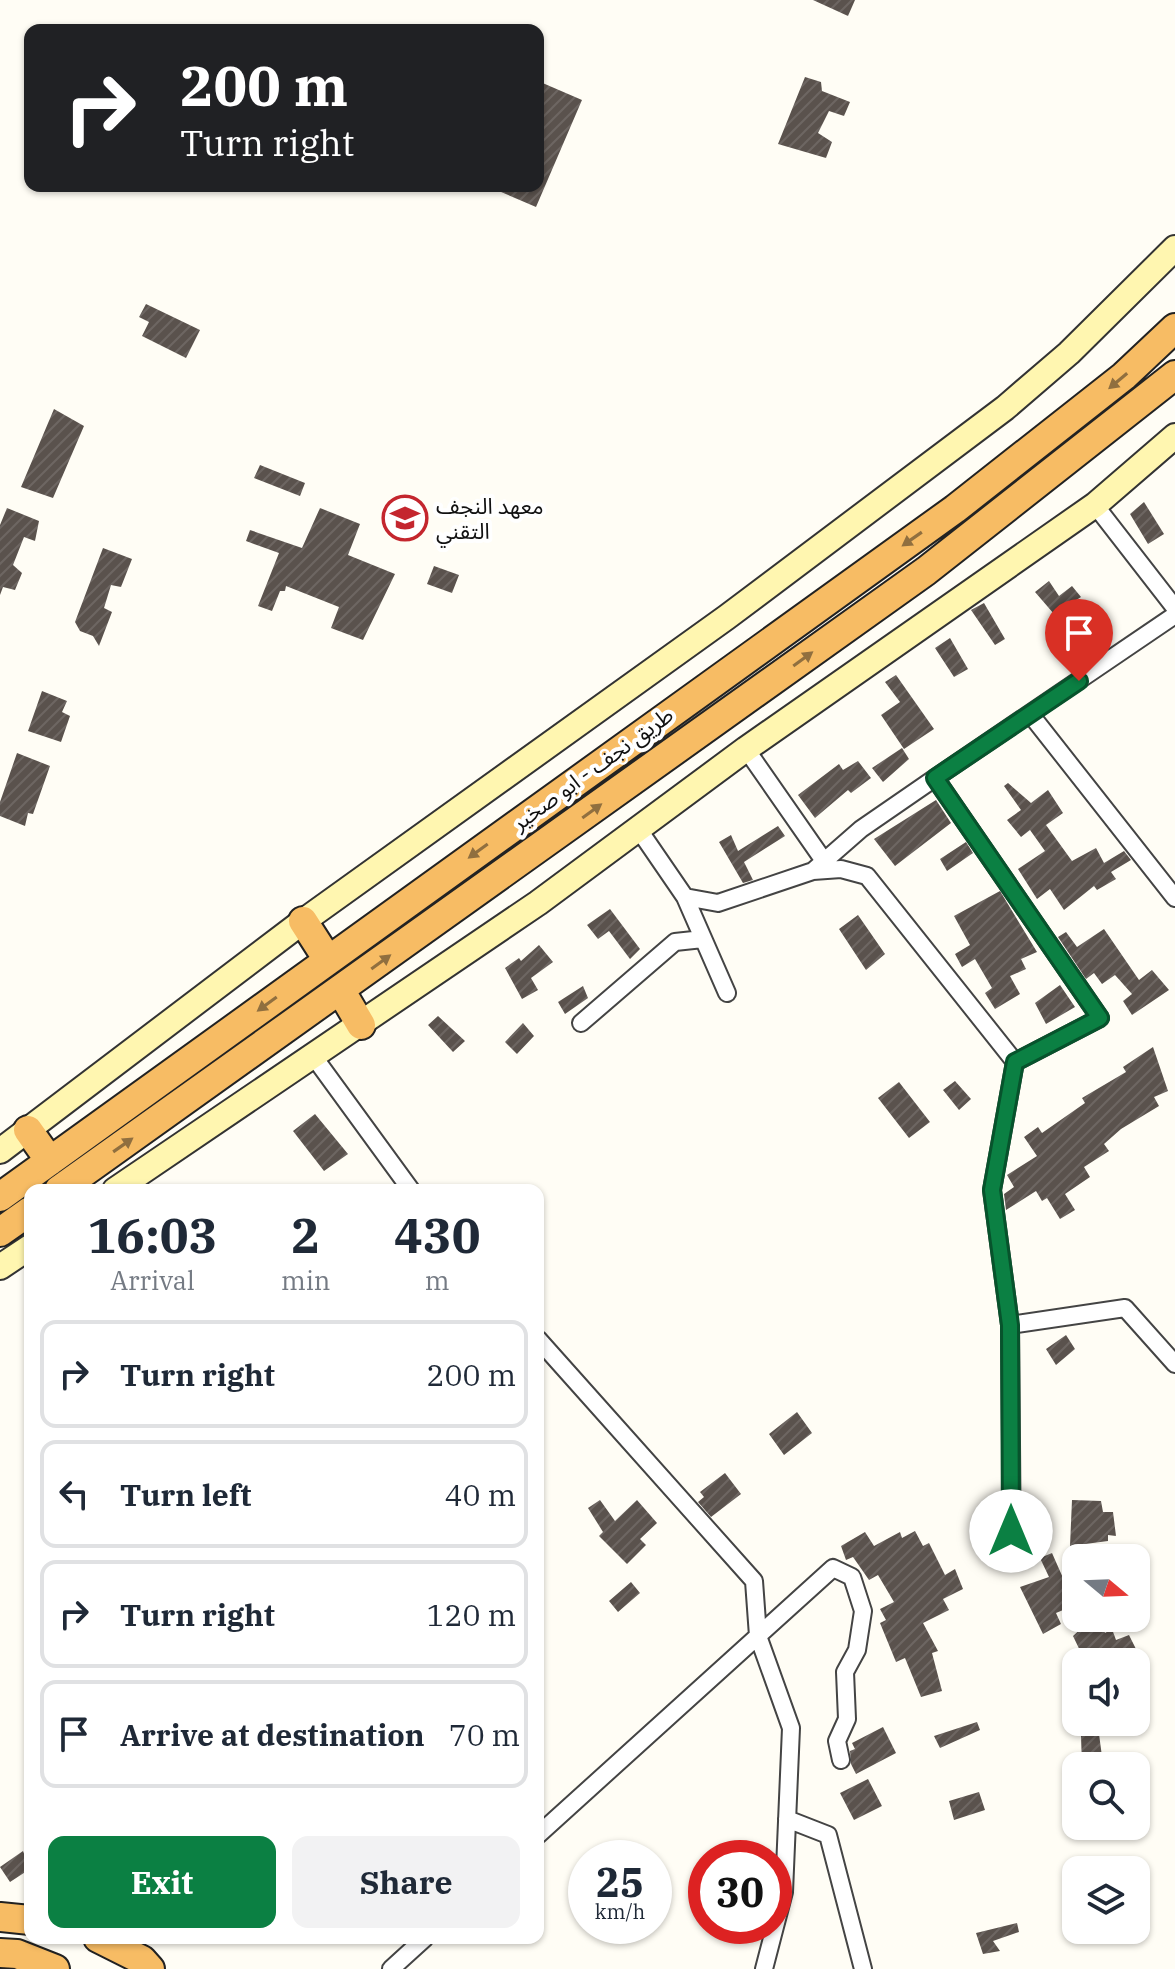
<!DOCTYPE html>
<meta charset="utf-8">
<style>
body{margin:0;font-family:"IBM Plex Serif","Noto Sans Arabic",serif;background:#f2f2f3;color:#1f2937;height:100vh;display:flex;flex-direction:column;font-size:30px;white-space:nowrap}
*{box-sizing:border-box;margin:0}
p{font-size:26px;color:#747a83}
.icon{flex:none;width:44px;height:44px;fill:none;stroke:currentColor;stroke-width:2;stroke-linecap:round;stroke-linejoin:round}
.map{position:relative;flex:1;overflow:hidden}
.drawer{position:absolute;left:24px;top:1184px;width:520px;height:760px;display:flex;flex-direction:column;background:#fff;border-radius:16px;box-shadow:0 2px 6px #0004}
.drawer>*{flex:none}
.banner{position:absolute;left:24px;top:24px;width:520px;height:168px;border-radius:16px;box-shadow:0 2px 6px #0004;background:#202124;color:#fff;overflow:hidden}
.needle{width:52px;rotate:109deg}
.controls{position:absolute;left:1062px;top:1544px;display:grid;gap:16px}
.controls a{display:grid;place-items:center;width:88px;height:88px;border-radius:16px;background:#fff;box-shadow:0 2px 6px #0004;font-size:40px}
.speed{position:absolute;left:568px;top:1840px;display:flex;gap:16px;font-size:40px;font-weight:700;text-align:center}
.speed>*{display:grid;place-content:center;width:104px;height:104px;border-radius:50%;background:#fff;box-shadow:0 2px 6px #0004;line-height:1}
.speed small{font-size:20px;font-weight:400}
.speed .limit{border:12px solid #d22;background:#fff;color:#111}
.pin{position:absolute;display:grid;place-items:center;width:68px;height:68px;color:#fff;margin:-82px -34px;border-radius:50% 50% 50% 0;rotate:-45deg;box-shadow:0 0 8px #0007}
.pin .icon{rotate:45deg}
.me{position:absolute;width:88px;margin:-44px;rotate:0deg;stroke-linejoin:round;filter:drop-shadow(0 0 6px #0008)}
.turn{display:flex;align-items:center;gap:28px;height:168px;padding:0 24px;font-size:36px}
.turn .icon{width:104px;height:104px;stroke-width:2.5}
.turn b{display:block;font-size:56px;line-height:68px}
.eta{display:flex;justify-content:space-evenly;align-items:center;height:136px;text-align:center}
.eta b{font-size:48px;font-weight:700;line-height:56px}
.cta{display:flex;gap:16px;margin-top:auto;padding:16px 24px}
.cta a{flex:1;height:92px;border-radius:16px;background:#0b8043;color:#fff;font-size:32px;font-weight:700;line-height:92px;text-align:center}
.cta a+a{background:#f2f2f3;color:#1f2937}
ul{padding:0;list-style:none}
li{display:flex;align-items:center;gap:24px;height:108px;margin:0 16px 12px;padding:0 8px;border:4px solid #e0e1e3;border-radius:16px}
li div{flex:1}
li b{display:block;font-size:30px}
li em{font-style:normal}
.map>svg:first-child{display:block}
</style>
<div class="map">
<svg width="1175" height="1969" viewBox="0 0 1175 1969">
<defs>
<pattern id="building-hatch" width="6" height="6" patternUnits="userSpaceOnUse" patternTransform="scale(2)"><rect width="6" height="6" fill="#5a524d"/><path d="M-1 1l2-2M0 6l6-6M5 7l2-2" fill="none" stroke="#6d6662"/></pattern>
</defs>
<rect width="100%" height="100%" fill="#fffdf5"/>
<path fill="url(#building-hatch)" d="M813,0h42l-7,16z
M805,77l16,5 1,9 28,11 -6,14 -15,-5 -11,22 14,9 -6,16 -48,-14z
M538,81l44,19 -46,107 -49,-21h51z
M146,304l54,26 -14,28 -44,-22 7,-14 -10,-5z
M54,409l30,17 -31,72 -32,-11z
M260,465l45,18 -5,13 -46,-18z
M1144,502l20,32 -16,10 -18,-30z
M7,508l32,13 -4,20 -11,-4 -11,28 9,8 -7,17 -12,-3 -3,8v-70z
M320,508l40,16 -12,31 47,19 -32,66 -32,-12 8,-21 -53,-21 -1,5h-5l-8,20 -14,-5 21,-53 -33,-12 4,-11 52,18z
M103,548l29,11 -11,28 -10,-2 -7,23 8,4 -13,34 -6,-10 -13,-5 -5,-9z
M434,566l25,9 -7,18 -25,-9z
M1049,581l10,15 13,-10 9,11 -27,17 -19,-22z
M984,603l21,36 -10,6 -24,-35z
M950,638l18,31 -14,8 -19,-29z
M896,675l38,54 -30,20 -23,-34 19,-13 -15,-20z
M42,691l25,10 -5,11 8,4 -9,26 -33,-11z
M902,748l7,11 -26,23 -11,-14z
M17,753l33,13 -17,48 -5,-1 -3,13 -25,-10v-14z
M858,761l13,17 -20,15 -3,-3 -33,28 -17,-23 41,-31 4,6z
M1008,783l23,20 17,-13 15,23 -17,12 26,36 24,-13 8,15 20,-12 7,9 -20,12 5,7 -19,11 -3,-4 -30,24 -14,-21 -13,10 -19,-30 27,-18 -15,-21 -9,7 -14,-17 14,-10 -17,-24z
M936,800l15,23 -56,43 -21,-27z
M778,826l7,10 -41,26 9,18 -10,3 -24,-41 12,-7 7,16z
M966,842l7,11 -26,18 -7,-12z
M1000,891l37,61 -16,7 5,10 -16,7 10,18 -25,15 -10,-16 7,-5 -17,-29 -13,8 -7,-13 15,-9 -16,-29z
M610,909l30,40 -10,10 -21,-28 -11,8 -11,-14z
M858,915l27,39 -19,16 -27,-41z
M1104,929l35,51 13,-10 17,20 -37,25 -9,-14 9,-7 -17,-19 -13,9 -8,-11 -8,6 -28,-42 8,-5 11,15z
M539,945l14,17 -22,16 7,12 -16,9 -17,-31 14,-10 2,3z
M1060,985l15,22 -29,17 -11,-21z
M583,986l5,12 -23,16 -7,-12z
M438,1016l27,25 -12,11 -25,-27z
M523,1023l11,13 -17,18 -12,-12z
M1153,1047l15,44 -14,6 5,9 -38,23 -17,15 5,7 -25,16 6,10 -25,17 10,16 -15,9 -13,-21 -5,3 -6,-10 -30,19 -2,-16 10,-7 -7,-12 30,-19 -13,-19 14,-10 4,6 43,-30 -3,-5 44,-26 -3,-5z
M955,1081l16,18 -12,11 -16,-20z
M899,1082l31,40 -21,16 -31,-40z
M315,1114l33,40 -24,17 -31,-40z
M1066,1335l9,14 -19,16 -10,-16z
M797,1412l15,21 -28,22 -15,-21z
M725,1473l16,21 -30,23 -13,-15 6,-5 -4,-5z
M600,1500l15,21 22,-21 20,23 -17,16 6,6 -19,19 -28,-28 4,-4 -15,-24z
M1072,1500l29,1 2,11h10l3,24 -8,-1v6l-38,5z
M915,1531l8,15 6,-3 16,32 10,-6 8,20 -20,10 6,11 -26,13 15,28 -6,2 10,38 -21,6 -16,-39 -9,4 -16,-39 6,-3 -6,-11 14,-7 -16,-27 -9,5 -16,-23 -7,3 -5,-14 24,-14 9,14 26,-14 2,6z
M1052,1553l23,52 -19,8 5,11 -18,10 -23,-47 29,-10 -9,-19z
M631,1582l9,11 -22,19 -9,-11z
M1101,1621l4,12 7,-4 4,11 13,-5 7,14 -32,13 -20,-3 -11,-23 13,-12z
M977,1722l3,8 -40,18 -6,-12z
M883,1727l13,26 -40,21 -5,-10 -1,-13 5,-2 -3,-6z
M1099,1734l4,30 -21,2 -1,-30z
M868,1779l14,27 -28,14 -14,-27z
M979,1792l6,18 -31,10 -5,-19z
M23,1851l7,18 -20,13 -10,-15z
M1017,1923l2,9 -26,9 7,10 -17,3 -7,-21z"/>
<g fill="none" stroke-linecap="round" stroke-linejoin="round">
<g stroke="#444" stroke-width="20">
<path id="minor" d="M1095,505l80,103
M1031,715l144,183
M746,749l78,112
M637,827l48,70 33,6 95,-32 28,-2 26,7 148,186 -23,128 18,135 2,236
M813,871l48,-42 74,-51
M685,897l42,96
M581,1023l94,-81 28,-3
M314,1057l97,133
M1015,1062l85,-44 -165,-240 240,-163
M1010,1325l115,-17 50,56
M538,1339l216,242 4,55 33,92 -7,164 -20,77
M787,1819l41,16 35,134
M538,1835l295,-267 19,9 11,34 -6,39 -12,22 2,47 -10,22 4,19
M391,1969l34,-31"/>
</g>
<g stroke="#333" stroke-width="28">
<path id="secondary" d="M0,1151l298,-226 429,-308 278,-209 64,-55 106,-105
M115,1190l423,-287 208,-154 349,-244 80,-69
M0,1267l30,-20"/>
</g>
<g stroke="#222" stroke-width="32">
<path id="trunk" d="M303,921l25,39
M341,991l20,34
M28,1130l22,31
M59,1190l867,-619 249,-196
M0,1197l955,-688 169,-133 51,-48
M0,1232l30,-21
M0,1917l30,3
M98,1938l44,22 8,9
M0,1953l17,1 38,15"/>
</g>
<use href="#minor" stroke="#fff" stroke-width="16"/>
<use href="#secondary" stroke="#fff6b0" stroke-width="24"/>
<use href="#trunk" stroke="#f7bc64" stroke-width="28"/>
</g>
<defs><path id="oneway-solid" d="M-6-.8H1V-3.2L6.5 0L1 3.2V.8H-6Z" transform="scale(2)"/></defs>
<g fill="#906f3f">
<use href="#oneway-solid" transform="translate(1118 381) rotate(140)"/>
<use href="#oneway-solid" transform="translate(912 539) rotate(145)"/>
<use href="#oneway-solid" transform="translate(803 659) rotate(-36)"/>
<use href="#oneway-solid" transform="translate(592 811) rotate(-36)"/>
<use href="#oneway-solid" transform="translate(478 851) rotate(144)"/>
<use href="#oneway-solid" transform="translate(381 962) rotate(-36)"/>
<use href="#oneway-solid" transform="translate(267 1004) rotate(144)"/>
<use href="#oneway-solid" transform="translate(123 1145) rotate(-35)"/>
</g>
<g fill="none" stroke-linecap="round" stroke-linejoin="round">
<g stroke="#07532c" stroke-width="20">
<path id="route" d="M1011,1531l-1,-206 -18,-135 23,-128 85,-44 -165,-240 144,-97"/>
</g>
<use href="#route" stroke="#0b8043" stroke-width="14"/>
</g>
<defs>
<g id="university-ring" transform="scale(2.3)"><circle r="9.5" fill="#fff" stroke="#c4262e" stroke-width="1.5"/><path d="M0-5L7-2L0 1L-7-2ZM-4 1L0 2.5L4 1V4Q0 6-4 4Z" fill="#c4262e"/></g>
</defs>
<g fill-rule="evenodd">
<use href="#university-ring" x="405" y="518"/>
</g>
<g text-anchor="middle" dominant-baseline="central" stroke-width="8" stroke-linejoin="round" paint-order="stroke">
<g font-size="22" fill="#111" stroke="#fff" text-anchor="start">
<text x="436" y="505">معهد النجف<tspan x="436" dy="25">التقني</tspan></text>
</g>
<g font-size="22" fill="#111" stroke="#fff">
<text transform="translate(592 768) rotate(-36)">طريق نجف - ابو صخير</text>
</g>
</g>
</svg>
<div class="controls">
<a><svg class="needle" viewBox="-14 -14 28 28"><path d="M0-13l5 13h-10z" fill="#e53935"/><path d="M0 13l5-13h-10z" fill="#747a83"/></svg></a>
<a><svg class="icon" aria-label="sound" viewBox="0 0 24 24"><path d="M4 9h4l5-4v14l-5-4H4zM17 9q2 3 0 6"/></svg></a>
<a><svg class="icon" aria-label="search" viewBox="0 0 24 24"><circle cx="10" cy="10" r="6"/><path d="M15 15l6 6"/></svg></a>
<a><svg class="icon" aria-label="layers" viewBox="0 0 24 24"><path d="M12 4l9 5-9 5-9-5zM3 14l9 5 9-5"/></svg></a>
</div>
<div class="speed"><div>25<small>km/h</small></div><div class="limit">30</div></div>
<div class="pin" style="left:1079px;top:681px;background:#d93025"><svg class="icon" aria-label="arrive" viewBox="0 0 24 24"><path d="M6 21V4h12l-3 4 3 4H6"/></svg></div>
<svg class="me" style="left:1011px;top:1531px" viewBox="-20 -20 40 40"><circle r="19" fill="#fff"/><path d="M0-13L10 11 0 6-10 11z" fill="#0b8043"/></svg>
<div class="banner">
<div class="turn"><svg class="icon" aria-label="right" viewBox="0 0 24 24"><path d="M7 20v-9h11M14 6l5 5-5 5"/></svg><div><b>200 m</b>Turn right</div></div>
</div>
<section class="drawer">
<div class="eta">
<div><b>16:03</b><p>Arrival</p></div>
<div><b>2</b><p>min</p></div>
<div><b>430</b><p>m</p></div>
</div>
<ul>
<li><svg class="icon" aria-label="right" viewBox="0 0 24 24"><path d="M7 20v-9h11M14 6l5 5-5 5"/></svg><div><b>Turn right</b></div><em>200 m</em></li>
<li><svg class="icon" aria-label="left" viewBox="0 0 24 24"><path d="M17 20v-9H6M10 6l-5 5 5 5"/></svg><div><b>Turn left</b></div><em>40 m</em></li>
<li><svg class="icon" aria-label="right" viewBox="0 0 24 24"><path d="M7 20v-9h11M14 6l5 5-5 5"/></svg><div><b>Turn right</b></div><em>120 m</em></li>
<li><svg class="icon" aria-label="arrive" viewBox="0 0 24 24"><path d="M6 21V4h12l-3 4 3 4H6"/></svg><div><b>Arrive at destination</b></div><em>70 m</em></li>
</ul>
<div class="cta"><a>Exit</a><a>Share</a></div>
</section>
</div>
